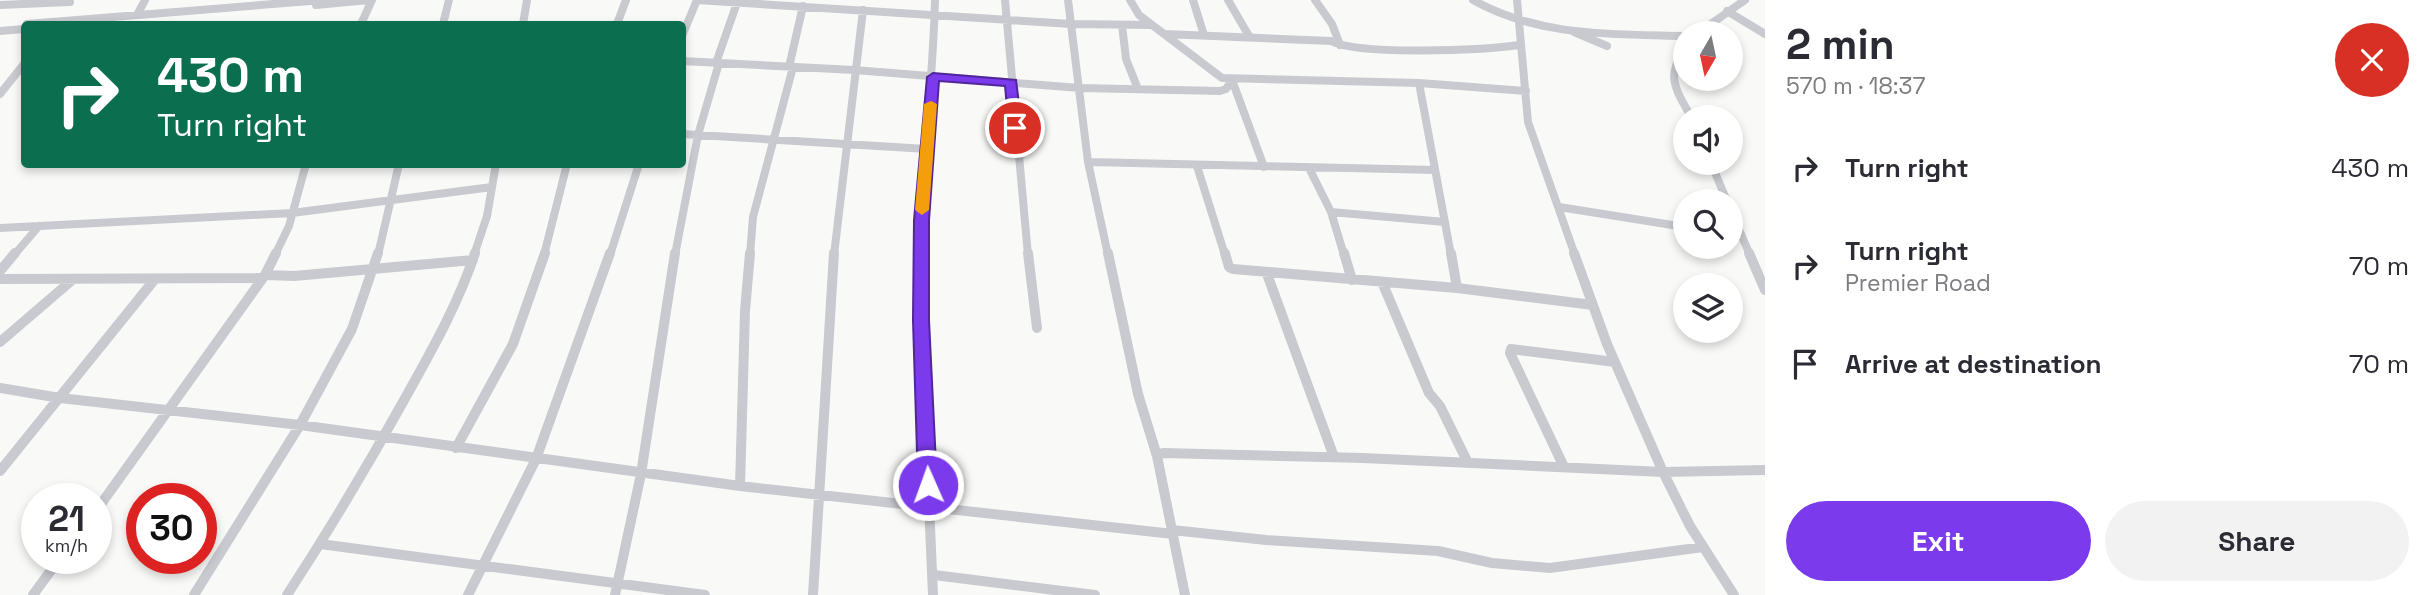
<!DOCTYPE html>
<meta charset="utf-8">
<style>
body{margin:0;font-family:"Space Grotesk",sans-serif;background:#f2f2f3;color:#2b2b33;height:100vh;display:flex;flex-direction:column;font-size:26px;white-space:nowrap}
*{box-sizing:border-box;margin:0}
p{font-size:23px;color:#7c7c81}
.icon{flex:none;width:38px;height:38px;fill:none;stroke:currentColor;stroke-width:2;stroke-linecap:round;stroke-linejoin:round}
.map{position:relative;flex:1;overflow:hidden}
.panel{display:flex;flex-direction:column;background:#fff;width:665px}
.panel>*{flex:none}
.banner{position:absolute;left:21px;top:21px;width:665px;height:147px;border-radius:7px;box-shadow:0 4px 10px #0003;background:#0b6e4f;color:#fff;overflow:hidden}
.needle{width:46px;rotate:189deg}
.tools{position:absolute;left:1673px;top:21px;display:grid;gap:14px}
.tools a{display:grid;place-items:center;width:70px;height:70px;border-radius:50%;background:#fff;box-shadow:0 4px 10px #0003;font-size:35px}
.speed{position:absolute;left:21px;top:483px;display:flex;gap:14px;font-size:35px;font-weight:700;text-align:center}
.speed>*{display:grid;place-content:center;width:91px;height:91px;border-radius:50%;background:#fff;box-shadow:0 4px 10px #0003;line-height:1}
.speed small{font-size:18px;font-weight:400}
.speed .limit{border:10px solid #d22;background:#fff;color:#111}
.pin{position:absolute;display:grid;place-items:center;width:60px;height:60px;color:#fff;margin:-30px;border:4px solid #fff;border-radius:50%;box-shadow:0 2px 7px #0007}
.me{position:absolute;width:77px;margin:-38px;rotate:358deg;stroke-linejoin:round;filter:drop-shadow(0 0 5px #0008)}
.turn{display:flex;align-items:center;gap:24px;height:147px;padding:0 21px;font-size:32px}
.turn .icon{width:91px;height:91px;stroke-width:2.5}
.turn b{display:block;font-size:49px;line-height:60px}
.round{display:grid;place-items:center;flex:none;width:74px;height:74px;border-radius:37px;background:#f2f2f3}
.headline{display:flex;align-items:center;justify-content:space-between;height:119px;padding:0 21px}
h1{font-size:42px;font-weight:700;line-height:52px}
.action{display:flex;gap:14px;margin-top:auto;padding:14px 21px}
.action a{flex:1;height:80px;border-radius:42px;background:#7c3aed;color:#fff;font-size:28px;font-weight:700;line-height:80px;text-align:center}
.action a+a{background:#f2f2f3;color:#2b2b33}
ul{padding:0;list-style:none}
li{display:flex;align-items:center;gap:21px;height:98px;padding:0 21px}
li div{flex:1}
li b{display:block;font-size:26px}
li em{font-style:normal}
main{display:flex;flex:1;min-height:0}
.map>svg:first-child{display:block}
</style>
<main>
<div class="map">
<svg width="1765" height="595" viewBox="0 0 1765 595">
<rect width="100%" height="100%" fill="#f9faf8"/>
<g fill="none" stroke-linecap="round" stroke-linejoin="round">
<path stroke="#c8cacf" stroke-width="8" d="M697,0l374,24 81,1
M1005,0l23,255
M1068,0l20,162 20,93
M1130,0l9,15 83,63 197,5 107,8
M1193,0l11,35
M1228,0l21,36
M1315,0l17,24 8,21
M1473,0c66,37 138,34 212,36
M1517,0l11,122 47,133
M0,5l70,-3
M316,5l53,-5
M1727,11l38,23
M137,15l8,-15
M27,24l296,-24
M361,24l11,-24
M443,24l6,-24
M523,24l4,-24
M617,24l9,-24
M1122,25l4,34 12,30
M0,31l24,-2
M1574,32l33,14
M1698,33l47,-33
M1165,34l166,7c29,15 152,9 188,4
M682,36l15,-36
M1685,48c-20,30 -9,41 6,69
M682,61l172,9 226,18 140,3 6,-2 6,-9
M716,63l22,-63
M789,67l14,-61
M1232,80l32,87
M1419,83l32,172
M0,94l24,-30
M682,134l245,15
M1088,162l347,8
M1711,163l16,38
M1197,166l28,89
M1309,168l22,44 13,43
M1559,207l126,20
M1731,211l19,44
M1331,212l114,10
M0,228l292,-15 200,-26
M14,255l25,-29
M275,255l14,-29 17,-62
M378,255l21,-91
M474,255l13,-39 9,-52
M544,255l23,-91
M610,255l29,-91
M675,255l23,-120 21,-72
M750,255l3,-38 40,-150
M834,255l29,-245
M921,255c0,-85 12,-170 14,-255"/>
<path stroke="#c8cacf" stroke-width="10" d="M921,253v67l12,275
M1028,253l9,75
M1108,253l30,141 19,62
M1225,253l4,14 4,2 224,19 136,17
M1344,253l8,27
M1451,253l6,35
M1574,253l33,91 56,128 27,54 44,69
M1749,253l16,37
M0,271l15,-18
M1267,274l67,183
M265,275l29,1 179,-16
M0,279l263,-1
M1382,282l47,111 11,13 28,57
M0,342l71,-61
M0,388l60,10 240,27 440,61 433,48
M456,448l57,-104 32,-91
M1564,467l-54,-114 1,-4 104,13
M0,471l155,-192
M740,486l5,-175 5,-58
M96,511l169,-236 11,-22
M1172,530l94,10 172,11 54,12 58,5 153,-21
M320,544l385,51
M934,575l161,20
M33,595l27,-37
M194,595l106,-170 52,-96 26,-76
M287,595c43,-66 83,-133 121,-202 25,-45 51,-91 67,-140
M468,595l68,-136 74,-206
M615,595l26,-121 34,-221
M813,595l21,-342
M1185,595l-28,-139 6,-3 200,5 300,14 102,-2"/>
</g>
<path fill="#7c3aed" stroke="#51269a" stroke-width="2" d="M933,73l83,7 6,48 -7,4 -6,-4 -4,-42 -66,-5 -10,139v100l8,165 -3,5 -6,3 -7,-3 -3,-5 -5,-165 1,-100 13,-143z"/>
<path fill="#f59e0b" d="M931,101l6,3 -8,106 -7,5 -7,-5 9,-106z"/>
</svg>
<div class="tools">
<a><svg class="needle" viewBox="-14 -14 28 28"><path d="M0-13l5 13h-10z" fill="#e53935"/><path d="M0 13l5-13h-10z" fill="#7c7c81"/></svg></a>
<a><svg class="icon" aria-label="sound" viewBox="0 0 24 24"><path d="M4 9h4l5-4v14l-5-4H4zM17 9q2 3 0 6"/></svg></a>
<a><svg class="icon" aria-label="search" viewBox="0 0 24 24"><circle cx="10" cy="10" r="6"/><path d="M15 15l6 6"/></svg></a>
<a><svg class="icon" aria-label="layers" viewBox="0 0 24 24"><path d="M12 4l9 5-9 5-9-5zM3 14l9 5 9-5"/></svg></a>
</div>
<div class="speed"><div>21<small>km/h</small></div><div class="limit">30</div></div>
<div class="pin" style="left:1015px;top:128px;background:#d93025"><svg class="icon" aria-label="arrive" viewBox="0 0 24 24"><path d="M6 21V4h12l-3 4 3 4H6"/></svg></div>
<svg class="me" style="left:928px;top:485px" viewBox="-20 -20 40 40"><circle r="17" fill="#7c3aed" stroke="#fff" stroke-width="3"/><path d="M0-11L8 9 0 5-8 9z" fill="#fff"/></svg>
<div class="banner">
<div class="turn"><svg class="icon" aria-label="right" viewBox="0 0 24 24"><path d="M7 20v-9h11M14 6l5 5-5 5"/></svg><div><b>430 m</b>Turn right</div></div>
</div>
</div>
<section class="panel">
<div class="headline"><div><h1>2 min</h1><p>570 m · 18:37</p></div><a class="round" style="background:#d93025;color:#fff"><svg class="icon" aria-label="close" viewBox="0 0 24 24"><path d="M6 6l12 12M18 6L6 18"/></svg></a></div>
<ul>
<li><svg class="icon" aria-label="right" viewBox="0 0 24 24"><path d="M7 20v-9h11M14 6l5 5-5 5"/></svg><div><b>Turn right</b></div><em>430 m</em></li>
<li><svg class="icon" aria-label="right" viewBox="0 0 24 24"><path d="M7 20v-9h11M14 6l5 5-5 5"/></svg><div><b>Turn right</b><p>Premier Road</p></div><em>70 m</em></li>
<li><svg class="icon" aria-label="arrive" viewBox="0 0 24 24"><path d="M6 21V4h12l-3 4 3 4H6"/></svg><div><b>Arrive at destination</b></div><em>70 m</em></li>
</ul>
<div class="action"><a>Exit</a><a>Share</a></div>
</section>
</main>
